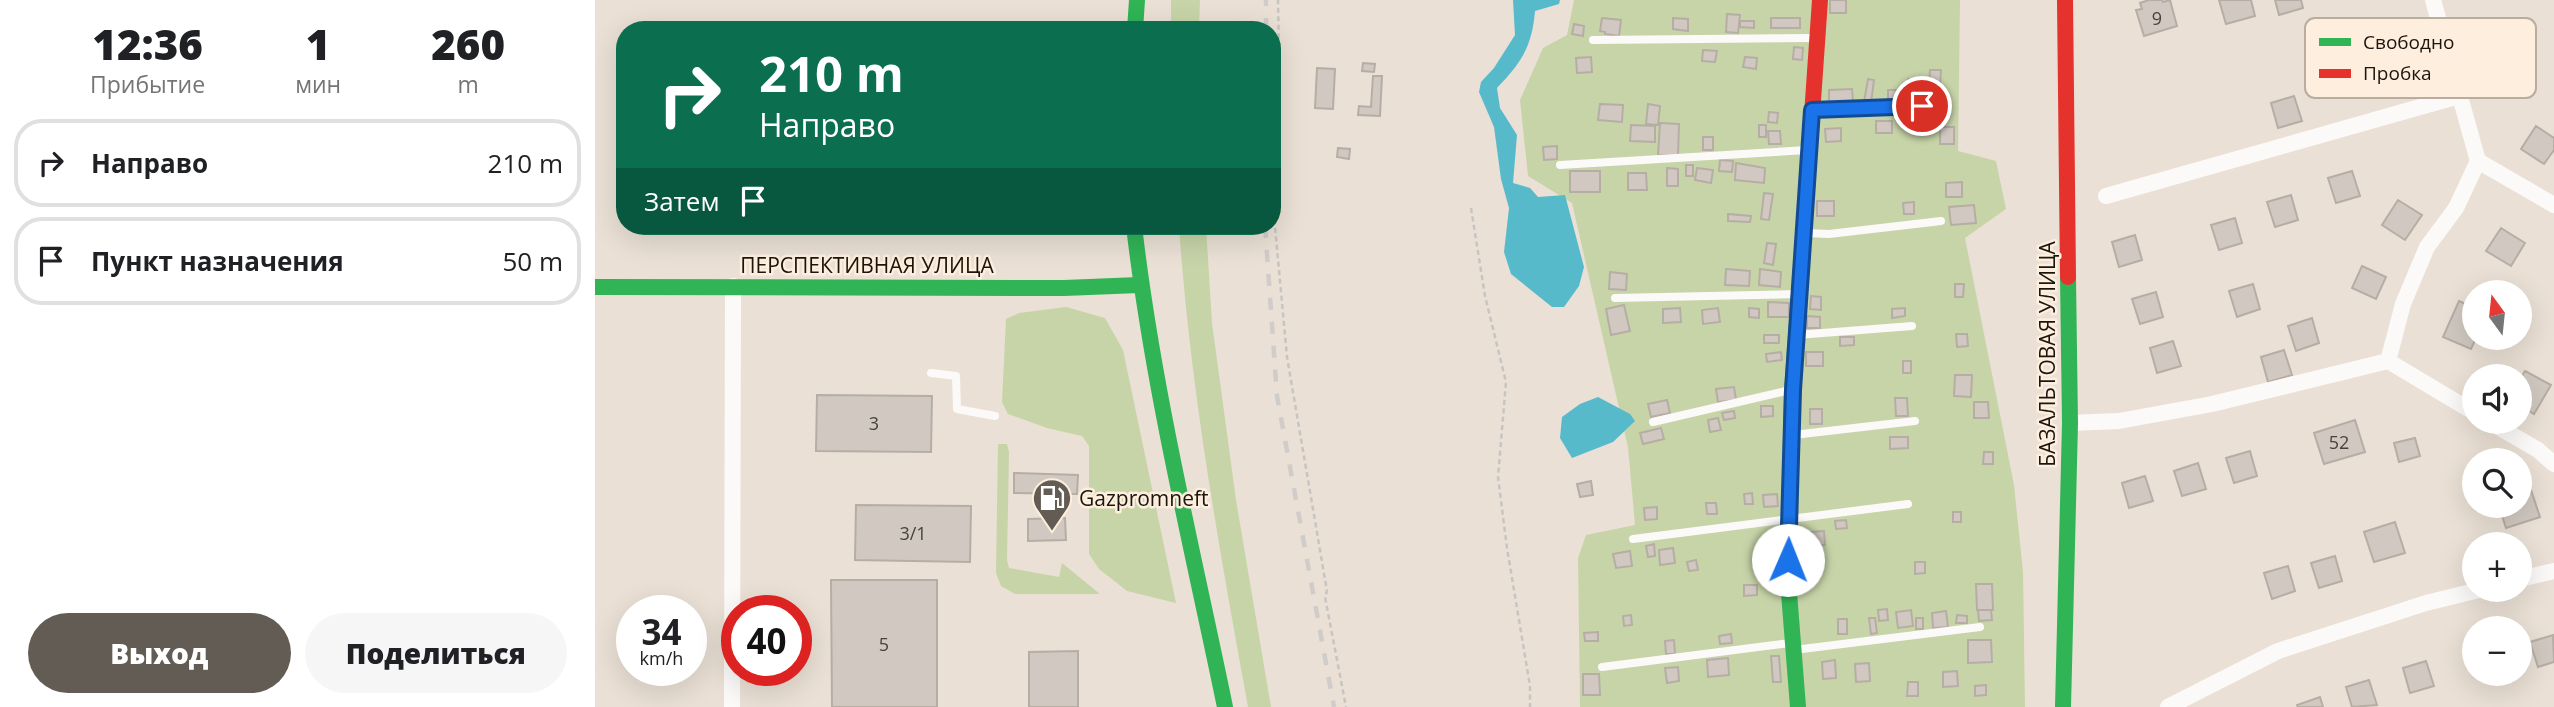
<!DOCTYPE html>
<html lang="ru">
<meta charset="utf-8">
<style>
body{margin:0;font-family:"Open Sans",sans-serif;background:#f6f6f6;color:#202124;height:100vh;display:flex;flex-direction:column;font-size:26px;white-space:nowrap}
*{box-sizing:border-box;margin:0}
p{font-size:23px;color:#757577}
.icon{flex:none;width:38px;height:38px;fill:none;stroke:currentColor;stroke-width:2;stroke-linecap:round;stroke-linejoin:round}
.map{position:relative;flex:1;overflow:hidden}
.sheet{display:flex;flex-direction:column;background:#fff;width:595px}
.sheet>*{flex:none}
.top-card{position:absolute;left:21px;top:21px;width:665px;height:214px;border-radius:28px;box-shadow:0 7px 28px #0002;background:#0b6e4f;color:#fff;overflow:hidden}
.needle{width:46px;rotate:345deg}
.fabs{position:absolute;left:1867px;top:280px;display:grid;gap:14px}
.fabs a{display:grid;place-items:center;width:70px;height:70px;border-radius:50%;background:#fff;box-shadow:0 7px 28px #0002;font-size:35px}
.speed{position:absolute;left:21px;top:595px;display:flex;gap:14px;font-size:35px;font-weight:700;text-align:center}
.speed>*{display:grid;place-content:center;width:91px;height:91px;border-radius:50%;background:#fff;box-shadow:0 7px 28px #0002;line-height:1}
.speed small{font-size:18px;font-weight:400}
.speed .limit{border:10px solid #d22;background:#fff;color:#111}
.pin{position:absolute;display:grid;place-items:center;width:60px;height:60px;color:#fff;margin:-30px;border:4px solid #fff;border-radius:50%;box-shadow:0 2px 7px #0007}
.me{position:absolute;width:77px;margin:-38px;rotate:1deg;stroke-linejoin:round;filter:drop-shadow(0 0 5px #0008)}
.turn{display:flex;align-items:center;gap:24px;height:147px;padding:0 28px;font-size:32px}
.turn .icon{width:91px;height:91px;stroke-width:2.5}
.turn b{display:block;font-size:49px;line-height:60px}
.then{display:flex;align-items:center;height:66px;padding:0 28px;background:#0003;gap:14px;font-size:26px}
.eta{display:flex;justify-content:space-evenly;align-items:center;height:119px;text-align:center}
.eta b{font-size:42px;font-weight:800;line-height:49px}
.action{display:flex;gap:14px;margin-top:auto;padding:14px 28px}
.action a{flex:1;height:80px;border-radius:42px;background:#635c54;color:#fff;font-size:28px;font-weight:800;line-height:80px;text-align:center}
.action a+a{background:#f6f6f6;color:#202124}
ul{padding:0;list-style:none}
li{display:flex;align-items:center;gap:21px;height:88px;margin:0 14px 10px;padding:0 14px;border:4px solid #e0e0e0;border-radius:28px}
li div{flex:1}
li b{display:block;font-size:26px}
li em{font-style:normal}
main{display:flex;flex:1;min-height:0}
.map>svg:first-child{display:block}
</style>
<main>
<section class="sheet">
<div class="eta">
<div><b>12:36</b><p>Прибытие</p></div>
<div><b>1</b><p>мин</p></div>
<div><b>260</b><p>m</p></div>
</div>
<ul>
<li><svg class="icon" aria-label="right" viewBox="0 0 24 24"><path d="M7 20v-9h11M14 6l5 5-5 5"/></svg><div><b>Направо</b></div><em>210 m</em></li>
<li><svg class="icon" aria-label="arrive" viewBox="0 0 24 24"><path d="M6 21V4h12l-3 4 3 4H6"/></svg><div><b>Пункт назначения</b></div><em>50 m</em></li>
</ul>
<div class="action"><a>Выход</a><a>Поделиться</a></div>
</section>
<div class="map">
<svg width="1959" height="707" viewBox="0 0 1959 707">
<rect width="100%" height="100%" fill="#eae0d5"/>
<path fill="#c7d4a8" d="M576,0h29l-1,30h-28z
M979,0h386l-2,151 38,10 10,48 -41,29 49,247 9,87 2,135h-445l-2,-149 8,-23 49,-10 -7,-78 -56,-244 -44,-27 -8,-76 23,-52 24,-13z
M584,226h27l6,97 24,177 35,207h-23c-29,-159 -58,-320 -69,-481z
M471,307l39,11 18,32 53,253 -49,-12 -28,-22 -10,-15v-108l-7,-10 -35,-8 -39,-14 -6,-12 4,-83 13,-6z
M403,444h9l2,8 -2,108 2,8 50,9 3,-14 38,31h-85l-14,-8 -5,-13z"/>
<path fill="#56baca" d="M918,0h47l-1,4 -24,7c-3,36 -14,52 -38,77l3,20 17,27 -4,48 17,5 8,9 27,-2 19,72 -5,19 -15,21h-12l-41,-33 -7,-22 5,-44 -8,-29 -7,-52 -15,-35 2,-10 13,-14 21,-33z
M1003,397l32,17 5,7 -22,21 -41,16 -12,-20 2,-21 18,-13z"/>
<path fill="#d1c9c1" stroke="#b6aea5" stroke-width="2" d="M1235,0h16v13h-16z
M1554,0h13l1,2 7,-2 7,26 -33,10 -8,-26 6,-1 -2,-6z
M1624,0h32l4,16 -29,8z
M1680,0h26l2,8 -24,7z
M1132,14l13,1 -2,18 -12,-1z
M1007,18l19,2 -2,16 -14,-2v-2l-5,-1z
M1078,18l15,1v12l-15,-2z
M1176,18h29v10h-29z
M1145,21h14v7l-14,-1z
M979,24l10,2 -1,10 -11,-2z
M1199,47l9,1 -1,12 -9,-1z
M1108,50l14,1 -2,11 -13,-1z
M996,57l1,15 -15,1 -1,-15z
M1150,57l12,1 -1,11 -13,-2z
M768,63l12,1 -1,8 -12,-1z
M722,68l18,1 -2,40 -18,-1z
M1335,70h11l-1,17 -11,-1z
M778,76h9l-2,40 -22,-1 1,-9 12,1z
M1273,79l6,1 -3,23 -7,-1z
M1313,79h6v13l-7,-1z
M1257,89l1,12 -24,1v-12z
M1293,90h12v12h-12z
M1699,96l8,25 -24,7 -7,-25z
M1005,104l23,1 -1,17 -24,-2z
M1053,104l12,2 -2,19 -12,-1z
M1174,112l9,1 -1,10 -9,-1z
M1281,121h16v12h-16z
M1065,123l19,1 -1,32 -20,-1z
M1036,125l24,1v16l-25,-1z
M1164,125h7v12h-7z
M1941,126l18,12v12l-10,14 -23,-15z
M1345,127h14v17h-14z
M1246,128v13l-15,1 -1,-13z
M1173,131h12l1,13h-12z
M1108,137h10v13h-10z
M962,146v13l-13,1 -1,-13z
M743,148l12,1 -1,10 -12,-2z
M1125,160l13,1 -1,11 -13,-1z
M1141,163l29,5 -1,15 -29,-3z
M1091,165h7v11h-7z
M1072,168l11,1v17h-11z
M1102,168l16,2 -2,13 -16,-3z
M975,171h30v21h-30z
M1757,171l8,25 -24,7 -8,-25z
M1033,173h18l1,17h-19z
M1367,182v15h-16v-14z
M1169,193l9,1 -4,26 -8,-1z
M1696,195l7,25 -23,7 -8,-25z
M1803,200l24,15 -17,25 -23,-15z
M1222,201h17v15h-17z
M1319,202v12h-10l-1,-11z
M1379,205l2,18 -25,2 -2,-18z
M1133,214l23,2 -1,6 -22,-1z
M1640,218l7,25 -23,7 -8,-25z
M1906,228l24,15 -14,23 -25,-15z
M1540,235l7,25 -23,7 -7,-25z
M1172,243l9,1 -3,21 -9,-2z
M1767,266l24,11 -10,22 -24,-11z
M1131,269l24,2 -1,15 -24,-1z
M1165,269l21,3 -1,15 -21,-2z
M1015,272l17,2 -1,16 -17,-1z
M1360,284h9l-1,13h-8z
M1658,284l7,25 -23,8 -8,-26z
M1561,292l7,25 -23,7 -8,-25z
M1216,296l10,1v13l-11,-1z
M1864,301l16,7 1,30 -5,11 -28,-12z
M1173,302l21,1v14h-21z
M1029,305l6,26 -19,4 -5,-26z
M1085,308l1,14 -18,1v-14z
M1123,308l2,14 -17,2 -1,-14z
M1154,308l10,1v9l-10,-1z
M1310,308v8l-13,2v-9z
M1212,316l13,1v11h-13z
M1717,318l7,25 -23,8 -8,-25z
M1361,334h11l1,12 -11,1z
M1169,335h15v8h-15z
M1245,337h14v8l-14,1z
M1578,341l8,25 -24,7 -7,-25z
M1689,350l8,25 -24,7 -7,-25z
M1186,352l1,8 -15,2 -1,-8z
M1211,352h17v14h-17z
M1308,361h8v12h-8z
M1930,371l26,14 -17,29 -14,-9v-26z
M1360,375h17l-1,22 -17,-1z
M1139,387l2,13 -18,2 -2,-13z
M222,395l115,1 -1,56 -115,-1z
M1300,398h12l1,18h-12z
M1072,400l3,13 -19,4 -3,-13z
M1379,402h14l1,16h-15z
M1166,406h12v10l-12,1z
M1215,409h12v15h-12z
M1139,411l1,7 -11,2 -2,-7z
M1123,418l3,12 -11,2 -2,-12z
M1760,420l10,32 -41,12 -10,-31z
M1066,428l3,11 -21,5 -3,-11z
M1295,437h18v11l-18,1z
M1820,438l5,18 -21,6 -5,-19z
M1655,451l7,25 -23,7 -8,-25z
M1389,452h9v12h-10z
M1603,463l8,26 -24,7 -8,-25z
M419,473l64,2 -1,19 -63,-1z
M1550,476l8,25 -24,7 -7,-25z
M996,481l2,14 -13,2 -3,-13z
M1936,490l9,27 -34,11 -7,-22h21v-12z
M1157,493l1,11h-8l-1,-10z
M1182,494l1,12 -14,1 -1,-12z
M1111,503h10l1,11h-10z
M261,505l115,1 -1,56 -115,-2z
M1062,507v12l-12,1 -1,-12z
M1358,512h8v10h-8z
M470,518l1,22 -38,1v-22z
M1251,520l1,8 -11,1 -1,-8z
M1800,522l10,31 -31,9 -10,-30z
M1229,531l1,14 -14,1 -1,-14z
M1059,544l1,12 -7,1 -2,-11z
M1078,548l2,15 -15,2 -1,-15z
M1035,551l2,15 -16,2 -3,-14z
M1740,556l7,25 -23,7 -8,-25z
M1211,557l1,14h-11l-1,-13z
M1101,560l2,10 -9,1 -2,-9z
M1320,562h10v11l-10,1z
M1693,566l7,25 -23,8 -8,-26z
M236,580h106v127h-105z
M1381,584h16l1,26h-16z
M1149,585h13v10l-13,1z
M1292,609l1,11 -9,1 -1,-11z
M1316,610l2,16 -15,2 -2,-16z
M1383,610h13l1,10 -13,1z
M1351,611l2,16 -15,1 -1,-15z
M1036,615l1,10 -8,1 -1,-10z
M1362,615l10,1v7h-11z
M1274,618h6l2,15 -6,1z
M1321,618h7v11h-7z
M1243,619h9v15h-9z
M1003,632v9h-13l-1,-8z
M1136,634l1,9 -12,1 -1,-8z
M1958,635l1,27 -16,5 -8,-25z
M1079,640l1,14h-9l-1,-13z
M1373,640h23l1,22 -24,1z
M483,651v56h-49v-55z
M1176,656h8l2,26h-8z
M1133,658l1,17 -21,2 -1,-17z
M1240,660l1,18 -13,1 -1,-17z
M1831,661l8,25 -24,7 -7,-25z
M1274,663l1,18 -14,1 -1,-18z
M1083,667l1,14 -12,2 -2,-15z
M1362,671l1,15 -15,1v-15z
M988,674h16l1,21h-17z
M1774,680l8,25 -25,2 -6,-20z
M1313,682h10v14h-11z
M1391,685v10l-11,1v-10z
M1725,697l3,10h-25l-1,-2z"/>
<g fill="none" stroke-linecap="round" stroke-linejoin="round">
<path stroke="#c7c4c1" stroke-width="2.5" stroke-dasharray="5 3.5" stroke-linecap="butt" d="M677,191l7,-135 -1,-56
M677,194l15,163 40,234 -2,6 21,110
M876,208l14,88 21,86 -8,95 9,71 23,138v21"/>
<path stroke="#fcfaf9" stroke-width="8" d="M998,40l223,-2
M1220,110l107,-4
M965,165l247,-15
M1210,233l24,1 112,-13
M1020,298l184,-4
M1202,335l115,-9
M336,373l25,3 1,33 38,7
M1058,422l137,-32
M1198,435l122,-14
M1038,539l275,-35
M1199,650l186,-23
M1007,667l188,-24"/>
<path stroke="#fcfaf9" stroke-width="16" d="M1883,161l76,44
M1511,196l353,-100
M1793,361l15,-57 24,-57 29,-39 22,-47 -45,-161
M1793,361l87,52
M1895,422l48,28 16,14
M1475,423l49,-2 93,-17 176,-43
M1925,579l34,-8
M137,707l1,-421
M1573,707l110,-56 148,-48 53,-13"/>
<path stroke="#30b455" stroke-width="16" d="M540,30l2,-30
M539,226c19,163 58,321 91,481
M0,287l469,1 75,-3
M1203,707l-10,-127 4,-190 17,-232
M1468,707l7,-284 -2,-146"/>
<path stroke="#e5322d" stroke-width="16" d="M1470,0l3,277
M1214,158l11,-158"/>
<path stroke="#d0ccca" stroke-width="4.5" stroke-dasharray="12 12" stroke-linecap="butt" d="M671,30v-30
M670,226l12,170 57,311"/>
</g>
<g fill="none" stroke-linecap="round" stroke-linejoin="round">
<g stroke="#114b97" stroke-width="18">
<path id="route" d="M1193,560l5,-170 19,-280 110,-4"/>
</g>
<use href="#route" stroke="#1a73e8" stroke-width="12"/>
</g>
<defs>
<g id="fuel-pin" transform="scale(2.0125)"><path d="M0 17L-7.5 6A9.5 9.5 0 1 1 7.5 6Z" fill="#635c54" stroke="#fdeede"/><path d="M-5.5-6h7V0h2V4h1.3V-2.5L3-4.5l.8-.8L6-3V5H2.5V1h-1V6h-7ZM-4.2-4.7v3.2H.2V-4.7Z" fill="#fff"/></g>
</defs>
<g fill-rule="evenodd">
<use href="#fuel-pin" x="457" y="498"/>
</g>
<g text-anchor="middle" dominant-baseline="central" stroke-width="5" stroke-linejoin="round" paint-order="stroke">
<g font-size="18" fill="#48423b">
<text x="1562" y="18">9</text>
<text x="279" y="423">3</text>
<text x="1744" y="442">52</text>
<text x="318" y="533">3/1</text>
<text x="289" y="644">5</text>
</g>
<g font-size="21" fill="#1b150e" stroke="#fdeede">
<text x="272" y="265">ПЕРСПЕКТИВНАЯ УЛИЦА</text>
<text transform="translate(1452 354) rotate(-90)">БАЗАЛЬТОВАЯ УЛИЦА</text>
</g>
<g font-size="21" fill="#1b150e" stroke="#fdeede" text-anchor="start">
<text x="484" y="498">Gazpromneft</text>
</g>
</g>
<rect x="1710" y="18" width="231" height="80" rx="10" fill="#fdeede" stroke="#b9ada0" stroke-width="2"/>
<rect x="1724" y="38" width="32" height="8" fill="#30b455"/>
<rect x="1724" y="69" width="32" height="9" fill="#e5322d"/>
<g font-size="19" fill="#1b150e">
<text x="1768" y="49">Свободно</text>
<text x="1768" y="80">Пробка</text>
</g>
</svg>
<div class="fabs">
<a><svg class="needle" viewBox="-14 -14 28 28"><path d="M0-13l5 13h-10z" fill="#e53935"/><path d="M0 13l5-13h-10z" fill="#757577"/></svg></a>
<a><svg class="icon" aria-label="sound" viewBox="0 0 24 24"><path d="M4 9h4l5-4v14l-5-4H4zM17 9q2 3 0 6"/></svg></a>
<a><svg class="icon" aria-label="search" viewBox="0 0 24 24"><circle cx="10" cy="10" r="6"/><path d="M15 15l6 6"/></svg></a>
<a>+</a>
<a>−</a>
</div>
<div class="speed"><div>34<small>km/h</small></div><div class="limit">40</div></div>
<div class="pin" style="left:1327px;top:106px;background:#d93025"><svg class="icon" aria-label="arrive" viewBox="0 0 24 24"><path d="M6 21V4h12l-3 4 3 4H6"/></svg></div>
<svg class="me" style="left:1193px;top:560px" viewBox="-20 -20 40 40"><circle r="19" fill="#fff"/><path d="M0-13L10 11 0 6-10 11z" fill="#1a73e8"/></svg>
<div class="top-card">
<div class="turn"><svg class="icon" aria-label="right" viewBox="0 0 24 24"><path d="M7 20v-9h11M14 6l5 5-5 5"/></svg><div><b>210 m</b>Направо</div></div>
<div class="then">Затем<svg class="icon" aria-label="arrive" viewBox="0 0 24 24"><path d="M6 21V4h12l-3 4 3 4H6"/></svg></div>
</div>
</div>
</main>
